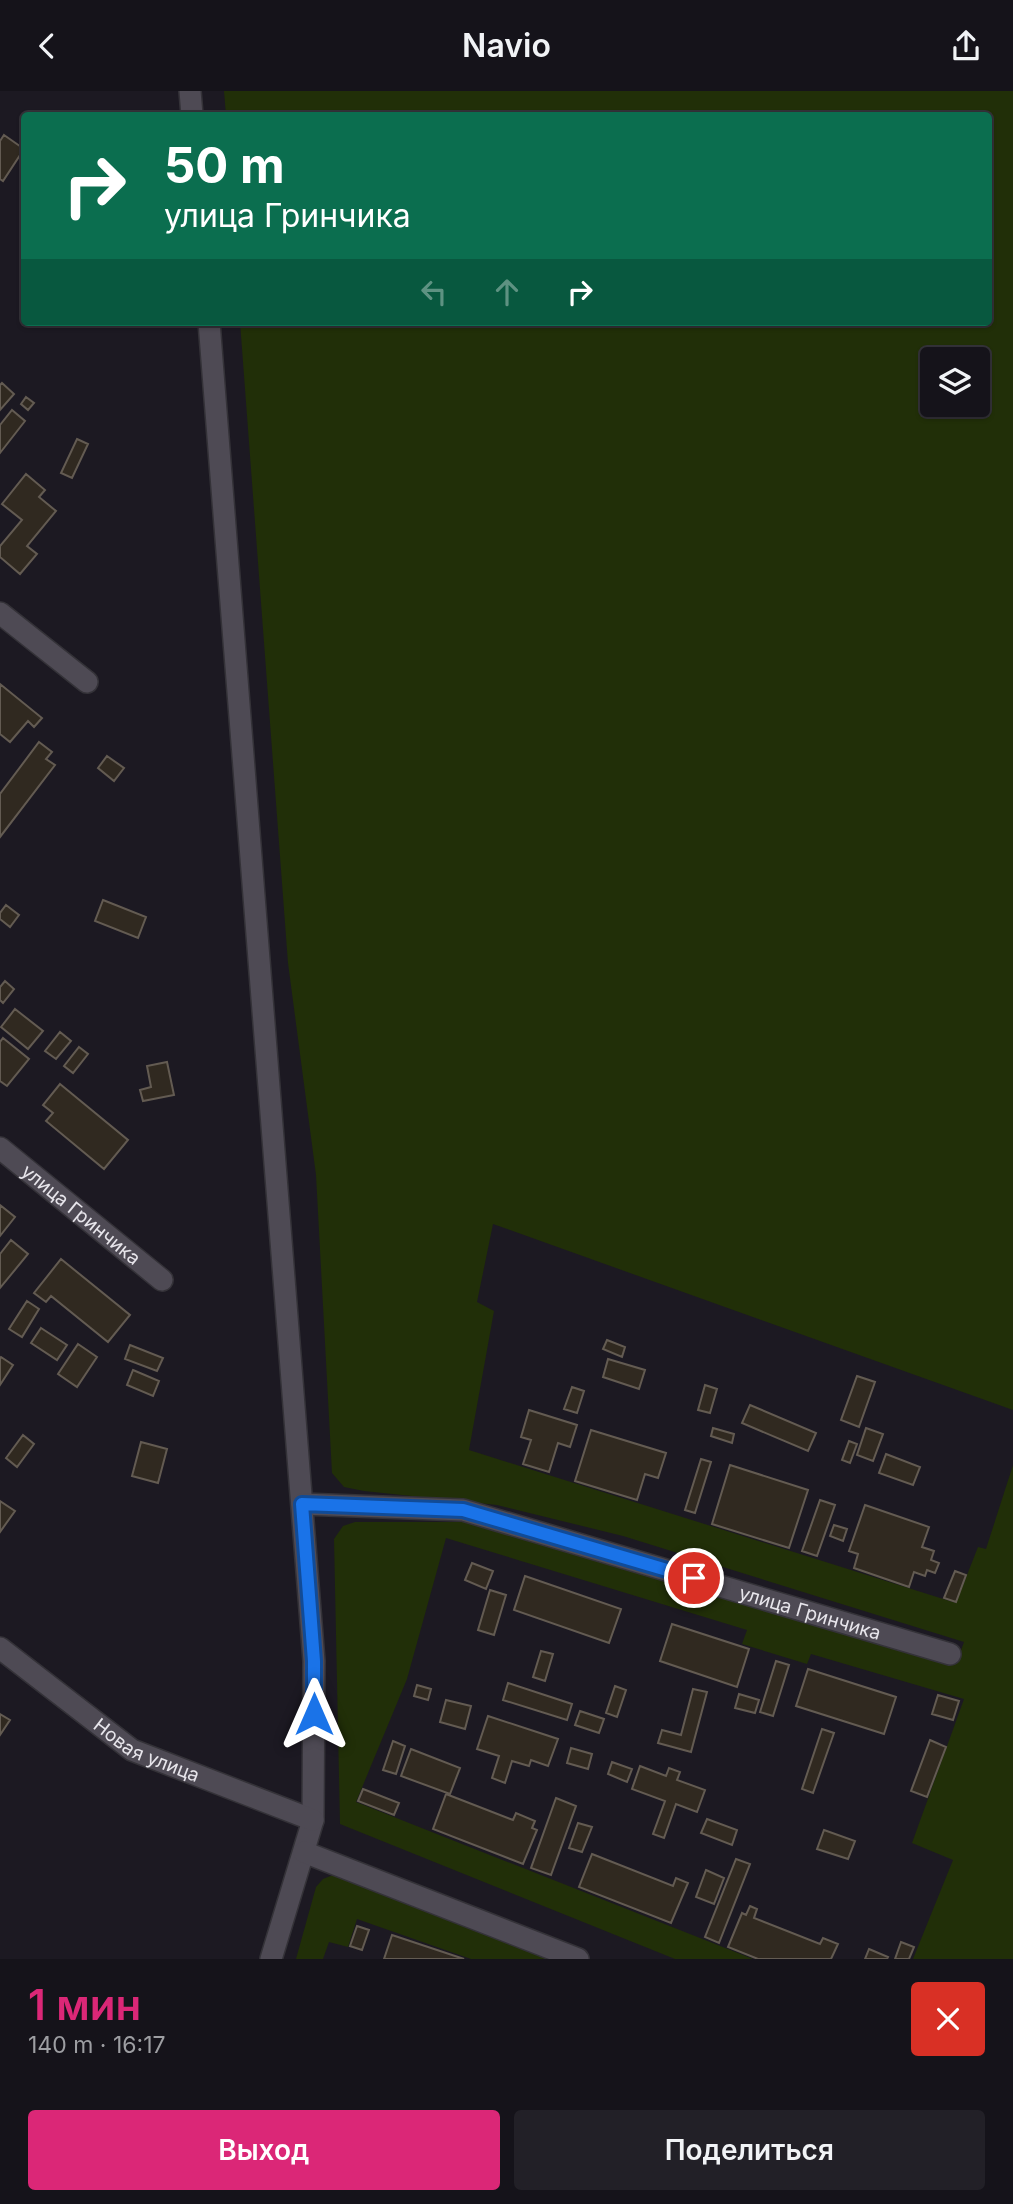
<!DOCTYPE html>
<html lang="ru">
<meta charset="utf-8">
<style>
body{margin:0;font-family:Inter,sans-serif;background:#222027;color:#f1f3f6;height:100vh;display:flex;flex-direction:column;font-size:26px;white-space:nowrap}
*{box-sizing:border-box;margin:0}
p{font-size:23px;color:#9d9ea2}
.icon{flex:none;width:38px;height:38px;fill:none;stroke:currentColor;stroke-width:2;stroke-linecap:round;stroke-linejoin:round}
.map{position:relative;height:1868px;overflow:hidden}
.sheet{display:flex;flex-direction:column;background:#15131a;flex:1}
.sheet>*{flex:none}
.hud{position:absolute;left:21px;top:21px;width:971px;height:214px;border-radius:7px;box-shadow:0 2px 5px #0004,0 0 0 2px #343239;background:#0b6e4f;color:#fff;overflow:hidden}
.fabs{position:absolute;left:920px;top:256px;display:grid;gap:14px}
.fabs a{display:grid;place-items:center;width:70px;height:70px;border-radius:7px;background:#15131a;box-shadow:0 2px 5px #0004,0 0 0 2px #343239;font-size:35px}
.pin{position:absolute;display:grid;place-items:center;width:60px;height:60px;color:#fff;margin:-30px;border:4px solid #fff;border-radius:50%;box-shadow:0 2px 7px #0007}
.me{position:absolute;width:77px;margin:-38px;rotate:0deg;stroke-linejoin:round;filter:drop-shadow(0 0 5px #0008)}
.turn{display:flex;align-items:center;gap:24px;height:147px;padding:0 28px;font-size:32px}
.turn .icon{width:91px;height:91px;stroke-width:2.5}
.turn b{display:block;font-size:49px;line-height:60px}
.lanes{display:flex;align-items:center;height:66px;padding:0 28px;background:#0003;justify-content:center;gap:35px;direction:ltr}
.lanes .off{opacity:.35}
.round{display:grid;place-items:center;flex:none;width:74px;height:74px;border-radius:7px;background:#222027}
.headline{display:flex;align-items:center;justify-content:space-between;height:119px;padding:0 28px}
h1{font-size:42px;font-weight:600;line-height:52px;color:#db2777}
.button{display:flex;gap:14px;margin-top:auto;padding:14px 28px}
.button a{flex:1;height:80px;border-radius:7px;background:#db2777;color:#fff;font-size:28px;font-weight:600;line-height:80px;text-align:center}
.button a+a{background:#222027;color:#f1f3f6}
header{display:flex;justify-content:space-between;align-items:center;height:91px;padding:0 28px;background:#15131a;font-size:32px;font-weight:600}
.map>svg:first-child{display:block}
</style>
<header><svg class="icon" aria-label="back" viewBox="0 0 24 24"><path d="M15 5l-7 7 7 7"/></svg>Navio<svg class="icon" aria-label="share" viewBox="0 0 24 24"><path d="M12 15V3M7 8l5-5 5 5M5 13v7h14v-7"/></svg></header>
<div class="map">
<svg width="1013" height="1868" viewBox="0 0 1013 1868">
<rect width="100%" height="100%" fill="#1c1922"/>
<path fill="#212f08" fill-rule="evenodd" d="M224,0h789v1319l-520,-186 -16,78 17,9 -25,139 487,153 22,-56 8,2 27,-84v494h-100l40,-99 -41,-17 52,-144 -153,-45 -4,10 -65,-20 5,-14 -301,-92 -39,141 -51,123 397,157h-78l-335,-135 -6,-285 9,-13 12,-4h117l132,32 352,110 8,-22 -341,-106 -126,-31 -133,-14 -20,-4 -12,-14 -16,-298 -28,-212 -48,-641h749v-207h-763zM933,268h45v45h-45z
M333,1784h12l222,84h-96l-114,-40 -9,28 -19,-5 -6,17h-27l20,-72 7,-8z"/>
<path fill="#302920" stroke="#635b52" stroke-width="2" d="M4,44l20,14 -21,32 -3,-2v-38z
M2,292l12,11 -14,16v-25z
M26,306l8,6 -6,7 -7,-6z
M12,319l13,11 -25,32v-28z
M77,348l11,5 -16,34 -11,-5z
M26,383l19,16 -6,7 17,14 -29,35 10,8 -17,20 -20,-17v-11l22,-26 -20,-16z
M0,593l42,34 -8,9 -6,-6 -18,21 -10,-8z
M39,651l13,10 -6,7 9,6 -55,72v-43z
M107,665l17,12 -10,13 -16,-13z
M103,809l43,17 -8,21 -43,-17z
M6,814l13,10 -9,12 -10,-8v-6z
M5,890l9,8 -11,14 -3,-3v-13z
M15,918l28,22 -15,18 -27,-22z
M60,941l11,9 -15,18 -11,-8z
M3,947l26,21 -22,27 -7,-5v-39z
M79,956l9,7 -15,19 -9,-7z
M167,971l7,33 -31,6 -3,-11 11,-3 -4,-21z
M60,993l68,56 -24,29 -58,-48 7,-8 -10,-8z
M0,1114l15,12 -15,19z
M11,1149l17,14 -28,34v-34z
M61,1168l69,56 -22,27 -57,-46 -5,6 -12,-9z
M27,1210l12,8 -17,28 -13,-8z
M41,1237l26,17 -10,15 -26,-17z
M607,1249l18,7 -3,10 -19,-8z
M78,1253l19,13 -20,30 -19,-13z
M130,1254l33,13 -6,13 -32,-12z
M1,1266l12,8 -13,20v-27z
M608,1268l37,11 -6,19 -36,-12z
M133,1279l26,11 -6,15 -26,-11z
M857,1285l18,6 -16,45 -18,-7z
M705,1294l12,4 -7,24 -12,-3z
M572,1296l12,4 -7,22 -13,-4z
M750,1314l66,28 -8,18 -66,-28z
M529,1319l48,15 -7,22 -12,-4 -9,29 -26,-8 8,-24 -10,-3z
M713,1337l21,6 -2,9 -21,-7z
M866,1337l17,6 -10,27 -16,-6z
M591,1339l75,23 -8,25 -13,-4 -8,26 -62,-19z
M23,1344l11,9 -17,23 -11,-9z
M849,1350l8,3 -7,19 -8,-3z
M141,1351l26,7 -9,34 -26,-7z
M886,1363l34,13 -7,18 -34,-12z
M701,1368l10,3 -16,51 -10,-3z
M730,1374l78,25 -19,58 -77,-24z
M820,1409l15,5 -18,51 -15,-5z
M0,1410l15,10 -15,21z
M865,1414l64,22 -7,20 12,4 -3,9 8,3 -4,10 -8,-3 -2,6 -11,-4 -5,15 -55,-19 4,-14 -9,-3z
M834,1434l13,4 -4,12 -13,-5z
M472,1472l21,8 -7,18 -21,-9z
M955,1480l11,4 -10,27 -12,-4z
M525,1485l96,33 -12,34 -95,-33z
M490,1499l16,5 -12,40 -16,-5z
M672,1533l77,25 -12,38 -77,-26z
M541,1560l12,3 -8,27 -12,-4z
M776,1570l13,4 -16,51 -13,-4z
M808,1578l88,28 -12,37 -88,-28z
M508,1592l64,21 -5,16 -64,-20z
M417,1594l14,4 -3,11 -14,-4z
M615,1595l11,4 -9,27 -11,-4z
M693,1598l14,3 -16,60 -33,-9 4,-13 19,5z
M739,1603l20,6 -4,13 -20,-5z
M938,1604l21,6 -6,19 -21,-6z
M446,1609l25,6 -6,23 -25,-7z
M580,1620l24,8 -5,14 -24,-8z
M0,1623l10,6 -10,15z
M488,1625l70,23 -10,27 -17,-6 -2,6 -17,-5 -7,22 -13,-5 7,-22 -22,-7z
M822,1638l12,4 -21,60 -11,-4z
M930,1649l16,7 -19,50 -16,-6z
M393,1650l12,5 -9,28 -13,-4z
M571,1657l21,6 -4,15 -21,-6z
M411,1658l49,19 -10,26 -49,-18z
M612,1671l20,7 -5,13 -19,-8z
M640,1675l26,10 3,-8 11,4 -3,8 28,10 -8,22 -21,-8 -12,34 -11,-4 12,-33 -33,-12z
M363,1698l36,14 -5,12 -36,-14z
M446,1703l67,26 3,-7 19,8 -3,7 5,2 -14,34 -90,-35z
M556,1707l20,8 -25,69 -20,-7z
M707,1728l30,11 -5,15 -31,-12z
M578,1732l14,4 -10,25 -13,-4z
M824,1739l31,11 -7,18 -31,-10z
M592,1763l81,32 3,-8 12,5 -17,40 -92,-36z
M736,1768l14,5 -31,79 -14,-6z
M706,1779l18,8 -10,26 -18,-7z
M750,1815l7,3 -3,9 66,26 3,-6 15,6 -7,15h-73l-30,-12 14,-34 4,2z
M357,1835l12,4 -7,20 -12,-4z
M392,1844l72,24h-80z
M901,1851l13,5 -5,12h-14z
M869,1858l19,8 -1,2h-22z"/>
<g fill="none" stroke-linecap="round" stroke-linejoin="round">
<g stroke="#343238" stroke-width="24">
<g id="minor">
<path d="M190,0l2,24"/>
<path d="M209,231l105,1339 -1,159 -42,139"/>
<path d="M0,522l87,69"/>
<path id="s1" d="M0,1057l162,132"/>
<path id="s2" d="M302,1413l161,6 487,144"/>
<path id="s3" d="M0,1557l132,102 181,70"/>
<path d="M304,1761l274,107"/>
</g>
</g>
<use href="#minor" stroke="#4e4a54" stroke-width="21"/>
</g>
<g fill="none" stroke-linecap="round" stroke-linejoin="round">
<g stroke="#114b97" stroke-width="18">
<path id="route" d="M314,1623v-53l-12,-157 161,6 231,68"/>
</g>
<use href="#route" stroke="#1a73e8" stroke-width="12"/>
</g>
<g text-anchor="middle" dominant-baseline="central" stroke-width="5" stroke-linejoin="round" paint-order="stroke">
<g font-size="19" fill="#e7e5eb" stroke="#131018">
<text stroke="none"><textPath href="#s1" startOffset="105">улица Гринчика</textPath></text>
<text stroke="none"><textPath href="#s2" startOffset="523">улица Гринчика</textPath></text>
<text stroke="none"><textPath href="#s3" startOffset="180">Новая улица</textPath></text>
</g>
</g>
</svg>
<div class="fabs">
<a><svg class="icon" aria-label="layers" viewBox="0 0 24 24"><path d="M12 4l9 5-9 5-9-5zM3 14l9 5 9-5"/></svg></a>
</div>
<div class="pin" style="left:694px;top:1487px;background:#d93025"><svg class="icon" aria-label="arrive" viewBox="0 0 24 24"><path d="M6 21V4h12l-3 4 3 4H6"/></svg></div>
<svg class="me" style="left:314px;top:1623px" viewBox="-20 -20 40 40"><path d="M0-17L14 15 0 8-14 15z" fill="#1a73e8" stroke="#fff" stroke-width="4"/></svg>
<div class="hud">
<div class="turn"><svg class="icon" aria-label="right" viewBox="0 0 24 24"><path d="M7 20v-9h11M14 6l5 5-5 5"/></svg><div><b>50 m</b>улица Гринчика</div></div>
<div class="lanes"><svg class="icon off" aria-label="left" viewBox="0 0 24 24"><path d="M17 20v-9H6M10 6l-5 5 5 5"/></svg><svg class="icon off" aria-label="ahead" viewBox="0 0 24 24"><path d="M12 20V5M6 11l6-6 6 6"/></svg><svg class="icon" aria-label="right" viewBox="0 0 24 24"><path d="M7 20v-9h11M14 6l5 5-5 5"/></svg></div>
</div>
</div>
<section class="sheet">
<div class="headline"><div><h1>1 мин</h1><p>140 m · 16:17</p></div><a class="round" style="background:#d93025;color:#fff"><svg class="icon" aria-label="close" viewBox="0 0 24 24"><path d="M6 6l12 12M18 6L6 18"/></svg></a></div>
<div class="button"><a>Выход</a><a>Поделиться</a></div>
</section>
